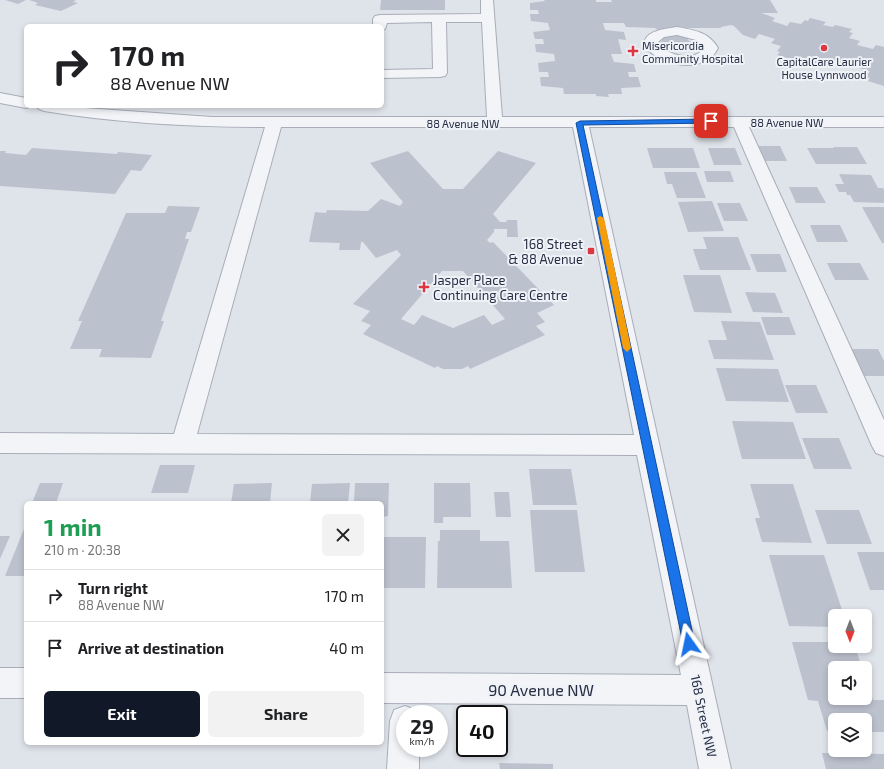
<!DOCTYPE html>
<meta charset="utf-8">
<style>
body{margin:0;font-family:"Exo 2",sans-serif;background:#f2f2f2;color:#202124;height:100vh;display:flex;flex-direction:column;font-size:15px;white-space:nowrap}
*{box-sizing:border-box;margin:0}
p{font-size:13px;color:#757577}
.icon{flex:none;width:22px;height:22px;fill:none;stroke:currentColor;stroke-width:2;stroke-linecap:round;stroke-linejoin:round}
.map{position:relative;flex:1;overflow:hidden}
.drawer{position:absolute;left:24px;top:501px;width:360px;height:244px;display:flex;flex-direction:column;background:#fff;border-radius:6px;box-shadow:0 2px 6px #0003}
.drawer>*{flex:none}
.hud{position:absolute;left:24px;top:24px;width:360px;height:84px;border-radius:6px;box-shadow:0 2px 6px #0003;background:#fff;color:#202124;overflow:hidden}
.needle{width:26px;rotate:180deg}
.fabs{position:absolute;left:828px;top:609px;display:grid;gap:8px}
.fabs a{display:grid;place-items:center;width:44px;height:44px;border-radius:6px;background:#fff;box-shadow:0 2px 6px #0003;font-size:20px}
.speed{position:absolute;left:396px;top:705px;display:flex;gap:8px;font-size:20px;font-weight:700;text-align:center}
.speed>*{display:grid;place-content:center;width:52px;height:52px;border-radius:50%;background:#fff;box-shadow:0 2px 6px #0003;line-height:1}
.speed small{font-size:10px;font-weight:400}
.speed .limit{border:2px solid #111;border-radius:6px;background:#fff;color:#111}
.pin{position:absolute;display:grid;place-items:center;width:34px;height:34px;color:#fff;margin:-17px;border-radius:8px;box-shadow:0 2px 6px #0006}
.me{position:absolute;width:44px;margin:-22px;rotate:348deg;stroke-linejoin:round;filter:drop-shadow(0 0 3px #0008)}
.turn{display:flex;align-items:center;gap:14px;height:84px;padding:0 20px;font-size:18px}
.turn .icon{width:52px;height:52px;stroke-width:2.5}
.turn b{display:block;font-size:28px;line-height:34px}
.round{display:grid;place-items:center;flex:none;width:42px;height:42px;border-radius:6px;background:#f2f2f2}
.headline{display:flex;align-items:center;justify-content:space-between;height:68px;padding:0 20px}
h1{font-size:24px;font-weight:700;line-height:30px;color:#1e9e55}
.action{display:flex;gap:8px;margin-top:auto;padding:8px 20px}
.action a{flex:1;height:46px;border-radius:6px;background:#111827;color:#fff;font-size:16px;font-weight:700;line-height:46px;text-align:center}
.action a+a{background:#f2f2f2;color:#202124}
ul{padding:0;list-style:none}
li{display:flex;align-items:center;gap:12px;height:52px;padding:0 20px;border-top:1px solid #e0e0e0}
li div{flex:1}
li b{display:block;font-size:15px}
li em{font-style:normal}
.map>svg:first-child{display:block}
</style>
<div class="map">
<svg width="884" height="769" viewBox="0 0 884 769">
<rect width="100%" height="100%" fill="#dfe3ea"/>
<path fill="#bcc1ce" fill-rule="evenodd" d="M5,0h21l-8,4z
M29,0h47l-3,2 5,1 -17,8 -26,-6 3,-2z
M381,0h64v10h-65z
M544,0h52v2h16l-1,-2h159l8,13h-17l14,5 -3,3 15,5 3,-4 11,2 4,-4 3,1 2,-3 16,4 -3,3 10,2 2,-2 17,4 -3,3 4,1 -4,5 11,3 -3,4 16,4 3,-4 8,2v39l-16,-5 2,-3 -4,-1 4,-6 -11,-3 3,-4 -17,-5 -3,4 -11,-3 -4,6 -3,-1 -3,3 -17,-5 2,-3 -4,-2 -2,3 -6,-1 -17,-5 3,-3 -3,-1 4,-5 -10,-3 4,-4 -16,-5 -4,5 -12,-4 -9,-9 -3,-1 -10,2v1h-35l1,1 -3,3 5,9 3,1 2,3h-33l-1,-3 2,-1 -4,-11 -3,-2 -29,-1 -2,-4h-21l2,7 19,2 2,8 -8,-1 4,15h-11l3,8 20,2 2,8h-8l1,5h9l3,10 -20,1 1,6h-14l1,3 -13,-1v-2h-32l-1,-6 -22,-2 -1,-9h9l-1,-5h-9l-1,-9 17,-2 -1,-7 -18,-2 -1,-8h9l-1,-5h-8l-2,-7 17,-2 -2,-7 -17,-2 -1,-7h9l-1,-4h-8v-7l15,-2z
M756,146h24l7,15h-24z
M833,147h24l10,17h-51l-9,-16h27z
M32,148l85,6 1,-2 34,3 -11,16 -10,-1 -16,24 -115,-8v-35h6l-1,2 21,2z
M647,148h46l7,20h-47z
M708,148h27l7,17h-28z
M408,151l35,38h20l35,-38 38,12 -43,51 7,8h7l-1,-2h11l1,17h-11v-8h-13v3l-7,8 3,3 3,-1 61,63 -17,8 8,9 -9,4 9,9 -75,34 -2,-3 -6,3h-19l-6,-3 -2,2 -72,-34 8,-9 -10,-4 9,-10 -17,-7 48,-49 -4,-5 -21,8 -13,-16h-2l-1,8h-21l1,-7 -31,-1 6,-30 11,1 1,-3 41,1 13,-12 19,7 3,-4 -33,-39zM442,271h21l42,48 -13,6 -8,-10 -31,13 -31,-13 -8,10 -13,-6z
M704,171h26l4,11h-27z
M664,172h32l10,26h-29l-5,-14h-5z
M839,174l32,1 7,13h5l1,2v13l-30,-1 -4,-7h-3l-1,-3h-7l-4,-8h9z
M789,187h28l9,16h-30z
M712,201l12,30 -36,1 -10,-30z
M717,203h23l8,18h-24z
M168,206l32,1 -9,25h-4l-2,7h4l-28,82h3l-13,37 -52,-1 3,-8h-32l12,-28h-4l48,-108h39z
M862,207h22v36h-2z
M810,225h30l8,17h-31z
M703,237h35l13,33h-51l-7,-21h14z
M750,254h30l7,18h-30z
M827,263h33l9,17h-34z
M683,275h37l12,38 -38,-1z
M745,292l30,1 8,20 -30,-1z
M761,317h28l7,18h-29z
M721,321l39,1 14,38 -60,-1 -6,-19h19z
M851,349h27l6,12v15h-20z
M716,368l62,1 11,33 -63,-1z
M785,385h31l12,28h-32z
M732,421l61,1 13,37h-64z
M802,438h37l13,31h-38z
M160,465h35l-7,28h-37z
M529,469h42l6,36h-44z
M40,483h23l-7,20h-24z
M272,483l-2,20h-39l3,-19z
M350,483l-2,20h-38l2,-19z
M355,483h34l-1,33 -6,1v-14h-28z
M434,483h36l1,34h-28v6h-9z
M750,484h43l19,59 -50,-1 -7,-24h5z
M494,492h15l2,25h-15z
M530,510h47l8,62h-50z
M815,510h44l13,34h-45z
M24,529h2v47h-21z
M440,530h40v11h29l3,47h-75l1,-47h2z
M0,536h10l-10,23z
M382,537h44l-1,51h-43z
M857,552h27v38h-14z
M769,555h55l20,61h-9v11l-46,-1z
M792,642h43v4h20l7,22h-27v30h30v-21l8,23h11v32h-19v-12h-30v11h-8l-9,-30 -10,-1z
M822,753l62,1v15h-58z
M499,763l54,1v5h-53z"/>
<g fill="none" stroke-linecap="round" stroke-linejoin="round">
<g stroke="#a8adb8" stroke-width="2">
<path id="minor" d="M481,0h12l9,117h382v10h-135l135,293v36l-8,-3 -4,-7 -138,-319h-145l142,642h-32l-12,-64 -305,-2v-30l299,2 -44,-220 -637,-2v-20l174,1 91,-307c-73,0 -148,-4 -221,-16l-5,-2 -3,-3h35l14,2 127,9h275l-5,-95h-36l1,51 -2,3 -5,1 -58,1v-8l51,-1 -1,-47 -45,1 -2,6 -3,1v-4h-9v-7l2,-3 5,-1 101,-1zM281,127h292l61,308 -437,-1z
M677,27c17,3 32,5 41,21 -2,3 -4,8 -8,10 -18,14 -54,5 -66,-13 0,-15 22,-16 33,-18zM677,35l19,5 8,8c-10,15 -36,7 -46,-4v-2l6,-5z
M0,93l26,5v8h6l-6,2 -26,-5z
M0,668h26v30h-26z
M405,706l11,4 1,4h-12v34h14v21h-32l3,-48 4,-11z"/>
</g>
<use href="#minor" fill="#f3f4f8" fill-rule="evenodd"/>
</g>
<path fill="#1a73e8" stroke="#114b97" d="M711,119l3,2 -1,2 -130,2 112,519 -2,4 -4,2 -4,-2 -2,-4 -107,-521 4,-2z"/>
<path fill="#f59e0b" d="M600,216l4,2 27,130 -4,4 -4,-4 -26,-130z"/>
<g fill="#dd3640" stroke="#eff2f7" stroke-width="1.5">
<circle cx="824" cy="48" r="4"/>
<path d="M631 45h4v4h4v4h-4v4h-4v-4h-4v-4h4z"/>
<rect x="587" y="247" width="8" height="8" rx="2"/>
<path d="M422 281h4v4h4v4h-4v4h-4v-4h-4v-4h4z"/>
</g>
<g text-anchor="middle" dominant-baseline="central" stroke-width="4" stroke-linejoin="round" paint-order="stroke">
<g font-size="11" fill="#262e44" stroke="#eff2f7" text-anchor="start">
<text x="642" y="45">Misericordia<tspan x="642" dy="13">Community Hospital</tspan></text>
<text x="824" y="61" text-anchor="middle">CapitalCare Laurier<tspan x="824" dy="13">House Lynnwood</tspan></text>
</g>
<g font-size="11" fill="#262e44" stroke="#eff2f7">
<text x="787" y="122">88 Avenue NW</text>
<text x="463" y="123">88 Avenue NW</text>
</g>
<g font-size="13" fill="#262e44" stroke="#eff2f7" text-anchor="end">
<text x="583" y="244">168 Street<tspan x="583" dy="15">&amp; 88 Avenue</tspan></text>
<text x="433" y="280" text-anchor="start">Jasper Place<tspan x="433" dy="15">Continuing Care Centre</tspan></text>
</g>
<g font-size="13" fill="#262e44" stroke="#eff2f7">
<text transform="translate(704 716) rotate(78)">168 Street NW</text>
</g>
<g font-size="16" fill="#262e44" stroke="#eff2f7">
<text x="541" y="689">90 Avenue NW</text>
</g>
</g>
</svg>
<div class="fabs">
<a><svg class="needle" viewBox="-14 -14 28 28"><path d="M0-13l5 13h-10z" fill="#e53935"/><path d="M0 13l5-13h-10z" fill="#757577"/></svg></a>
<a><svg class="icon" aria-label="sound" viewBox="0 0 24 24"><path d="M4 9h4l5-4v14l-5-4H4zM17 9q2 3 0 6"/></svg></a>
<a><svg class="icon" aria-label="layers" viewBox="0 0 24 24"><path d="M12 4l9 5-9 5-9-5zM3 14l9 5 9-5"/></svg></a>
</div>
<div class="speed"><div>29<small>km/h</small></div><div class="limit">40</div></div>
<div class="pin" style="left:711px;top:121px;background:#d93025"><svg class="icon" aria-label="arrive" viewBox="0 0 24 24"><path d="M6 21V4h12l-3 4 3 4H6"/></svg></div>
<svg class="me" style="left:689px;top:644px" viewBox="-20 -20 40 40"><path d="M0-17L14 15 0 8-14 15z" fill="#1a73e8" stroke="#fff" stroke-width="4"/></svg>
<div class="hud">
<div class="turn"><svg class="icon" aria-label="right" viewBox="0 0 24 24"><path d="M7 20v-9h11M14 6l5 5-5 5"/></svg><div><b>170 m</b>88 Avenue NW</div></div>
</div>
<section class="drawer">
<div class="headline"><div><h1>1 min</h1><p>210 m · 20:38</p></div><a class="round"><svg class="icon" aria-label="close" viewBox="0 0 24 24"><path d="M6 6l12 12M18 6L6 18"/></svg></a></div>
<ul>
<li><svg class="icon" aria-label="right" viewBox="0 0 24 24"><path d="M7 20v-9h11M14 6l5 5-5 5"/></svg><div><b>Turn right</b><p>88 Avenue NW</p></div><em>170 m</em></li>
<li><svg class="icon" aria-label="arrive" viewBox="0 0 24 24"><path d="M6 21V4h12l-3 4 3 4H6"/></svg><div><b>Arrive at destination</b></div><em>40 m</em></li>
</ul>
<div class="action"><a>Exit</a><a>Share</a></div>
</section>
</div>
